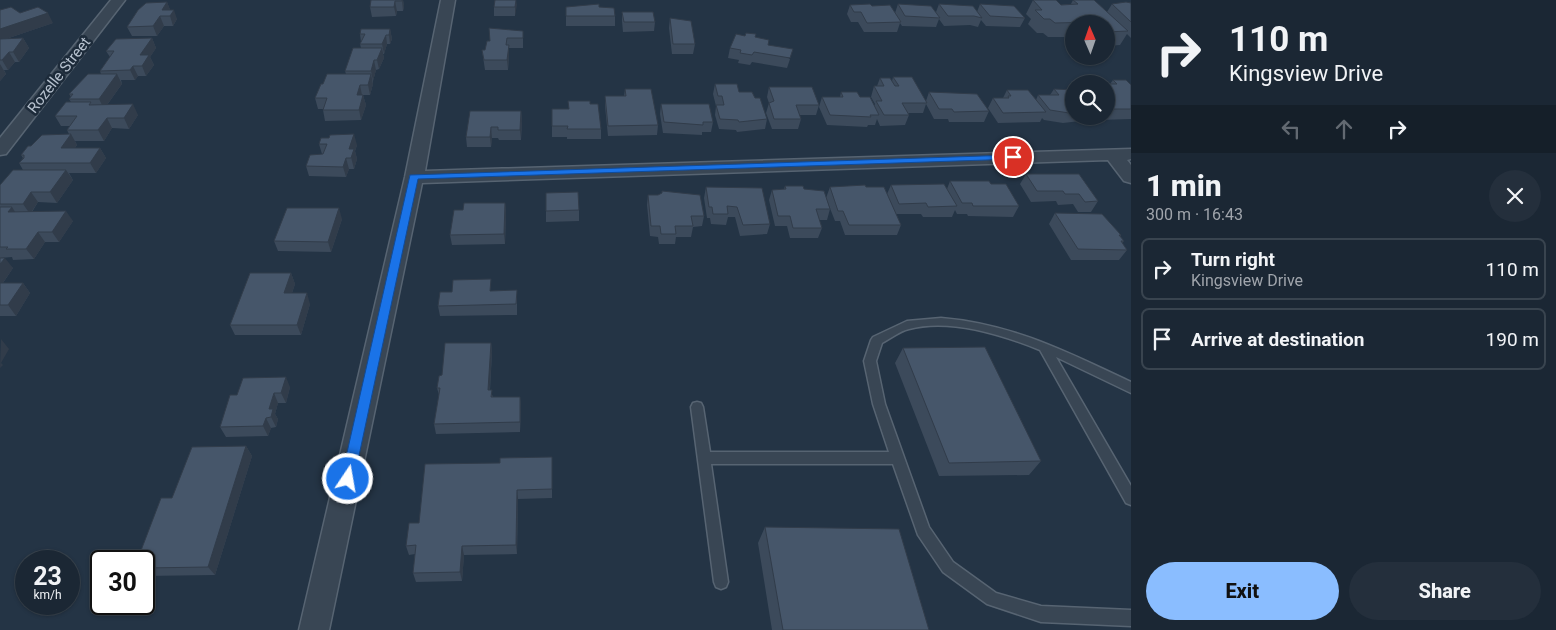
<!DOCTYPE html>
<meta charset="utf-8">
<style>
body{margin:0;font-family:Roboto,sans-serif;background:#242f3c;color:#f1f3f6;height:100vh;display:flex;flex-direction:column;font-size:19px;white-space:nowrap}
*{box-sizing:border-box;margin:0}
p{font-size:16px;color:#a0a5ac}
.icon{flex:none;width:28px;height:28px;fill:none;stroke:currentColor;stroke-width:2;stroke-linecap:round;stroke-linejoin:round}
.map{position:relative;flex:1;overflow:hidden}
.panel{display:flex;flex-direction:column;background:#1b2734;width:425px}
.panel>*{flex:none}
.banner{background:#1b2734;color:#f1f3f6;overflow:hidden}
.needle{width:32px;rotate:358deg}
.tools{position:absolute;left:1065px;top:15px;display:grid;gap:10px}
.tools a{display:grid;place-items:center;width:50px;height:50px;border-radius:50%;background:#1b2734;box-shadow:0 1px 4px #0004,0 0 0 1px #39444f;font-size:25px}
.speed{position:absolute;left:15px;top:550px;display:flex;gap:10px;font-size:25px;font-weight:700;text-align:center}
.speed>*{display:grid;place-content:center;width:65px;height:65px;border-radius:50%;background:#1b2734;box-shadow:0 1px 4px #0004,0 0 0 1px #39444f;line-height:1}
.speed small{font-size:12px;font-weight:400}
.speed .limit{border:2px solid #111;border-radius:8px;background:#fff;color:#111}
.pin{position:absolute;display:grid;place-items:center;width:42px;height:42px;color:#fff;margin:-21px;border:2px solid #fff;border-radius:50%;box-shadow:0 1px 5px #0007}
.me{position:absolute;width:55px;margin:-28px;rotate:12deg;stroke-linejoin:round;filter:drop-shadow(0 0 4px #0008)}
.turn{display:flex;align-items:center;gap:18px;height:105px;padding:0 15px;font-size:22px}
.turn .icon{width:65px;height:65px;stroke-width:2.5}
.turn b{display:block;font-size:35px;line-height:42px}
.lanes{display:flex;align-items:center;height:48px;padding:0 15px;background:#0003;justify-content:center;gap:25px;direction:ltr}
.lanes .off{opacity:.35}
.round{display:grid;place-items:center;flex:none;width:52px;height:52px;border-radius:26px;background:#242f3c}
.summary{display:flex;align-items:center;justify-content:space-between;height:85px;padding:0 15px}
h1{font-size:30px;font-weight:800;line-height:38px}
.cta{display:flex;gap:10px;margin-top:auto;padding:10px 15px}
.cta a{flex:1;height:58px;border-radius:30px;background:#8abdff;color:#111;font-size:20px;font-weight:800;line-height:58px;text-align:center}
.cta a+a{background:#242f3c;color:#f1f3f6}
ul{padding:0;list-style:none}
li{display:flex;align-items:center;gap:15px;height:62px;margin:0 10px 8px;padding:0 5px;border:2px solid #39444f;border-radius:8px}
li div{flex:1}
li b{display:block;font-size:19px}
li em{font-style:normal}
main{display:flex;flex:1;min-height:0}
.map>svg:first-child{display:block}
</style>
<main>
<div class="map">
<svg width="1131" height="630" viewBox="0 0 1131 630">
<rect width="100%" height="100%" fill="#243445"/>
<g fill="none" stroke-linecap="round" stroke-linejoin="round">
<g stroke="#576472" stroke-width="3">
<path id="lane" d="M941,318c72,6 126,34 190,64v11l-75,-36 75,129v19l-5,-2 -86,-153c-37,-15 -91,-32 -131,-21 -9,2 -18,9 -27,14l-6,18 9,43 44,123 24,35 43,31 45,13 90,4v16l-90,-4 -54,-18 -44,-32 -25,-37 -25,-71h-182l17,118 -2,5 -5,2 -5,-2 -2,-5 -23,-175 2,-4 4,-1 4,1 2,4 7,45h179l-16,-48 -9,-43 7,-21 2,-3 34,-16z"/>
</g>
<g stroke="#576472" stroke-width="3">
<path id="street" d="M111,0h14l-119,154 -6,1v-17z
M441,0h14l-30,171 706,-22v10l-4,1 4,5v18l-7,-2 -16,-21 -686,23 -93,447h-30l106,-453z"/>
</g>
<use href="#lane" fill="#394654" fill-rule="evenodd"/>
<use href="#street" fill="#394654" fill-rule="evenodd"/>
</g>
<path fill="#3c4a5b" d="M371,0h32l1,6 -1,5h-6l-1,5 -24,1 -2,-10z
M495,0h21l-1,16h-21v-9z
M1033,0l28,5 10,-1 2,-4 34,12 5,-8 19,-1v35l-4,-4 -7,11 -14,1v-22h-32v13h-26l-5,-4h-6l-9,-9 3,-5 -5,-5z
M167,2l3,8 7,9 -4,7h-9l-7,10h-25l-5,-9z
M898,4l38,8 3,-8 38,8 3,-8 45,14 -5,9 -34,-1 -5,-6 -3,7 -8,-2 -26,1 -5,-7 -3,8 -34,-1 -2,-3 -3,9h-33l-6,-10h-7l-4,-8 3,-9 22,1 23,7z
M566,7h33l16,9v10h-49z
M0,10l20,3 33,10 -47,16 17,-1 6,10 -10,14h-4l-7,8h-4l2,4 -6,7z
M622,12l33,10 -1,9 -31,1 -1,-11z
M670,18l25,26 -2,10h-21l-3,-26z
M390,29l2,10 -2,5h-3l-3,10h-1l1,4 -5,11 -3,1 -3,11v3l-3,11h-7l3,10 -5,15 -36,1 -2,-11v-1h-5l-3,-11 8,-14 23,-10 -1,-3 16,-23 -1,-4 1,-2 -1,-8z
M523,31v17h-14v7l-1,15h-23l-3,-20h3l5,-9z
M756,37l34,22 -3,9 -35,-6 -2,3 -12,-2 1,-3 -11,-2 2,-10z
M152,38l4,10 -6,9 4,8 -8,11h-8l-3,4h-14l1,4 -15,21 31,10 -9,14 -17,-1 -8,13h-29l2,4 -2,3h25l6,10 -10,15h-27l4,7 -16,23 -19,-1 -6,10 41,9 -14,21h-14l-11,17 -21,1 -1,-3 -12,1v-73l23,-15 -4,-7 4,-5 -2,-3 10,-9 38,-12 -2,-4 3,-4h-9l-6,-10 16,-14 -2,-3 2,-2 -2,-3 32,-20 -1,-3 10,-14 -4,-6z
M893,77l33,24 3,-9 60,19 -5,11h-35l-1,-3h-14l-8,-15 -3,9h-15l1,2 -4,10 -25,1 -3,-7 -2,6h-7l-1,2 -40,-2 -8,-18 3,-10h18l1,-5 19,5 14,9 1,-2 -4,-7 3,-11h3l3,-8 12,3z
M1113,80l18,5v34l-33,1 -3,-4h11v-32h4z
M715,84l40,14 12,21 -2,10 -28,3 -1,-2 -17,-1 -4,-14 1,-9 -3,-12z
M769,87l50,18 -3,10h-17l2,4 -3,10h-26l-6,-16 3,-10 -2,-6z
M625,89l33,36 -1,10 -49,1 -3,-30v-10h19z
M1054,89l20,1v26h17l-2,4 -26,3 -19,-3 -2,-2 -2,4 -42,1 -10,-15 5,-10h10l4,-8 29,10 2,-5h12z
M661,104l52,18 -2,10h-9v3l-39,-2 -3,-19z
M552,109h16l33,20v10h-34v-2h-15z
M521,111l1,10 -1,19h-22l-1,-2h-6l-1,9h-24l-1,-10z
M319,144l38,1 -2,6 2,8 -3,10h-5l-3,8 -37,-1 -3,-10 16,-12z
M1026,174l72,27 -7,11h-13l-5,-8 -15,1 -2,-4 -25,1 -11,-18z
M950,181l41,3 28,22 -6,11 -45,-1 -1,-2h-10l-2,-4 -3,7h-29l-2,-3h-25l5,11 -4,10h-52l-5,-14h-5l-9,-23 4,-11h36l21,7 4,-9 56,4z
M785,186l19,3 26,20 -3,11h-8l3,8 -4,10h-28l-3,-12h-12l-6,-26 3,-10 12,-1z
M706,187l64,37 -3,10 -27,2 -5,-19h-7l-2,8 -15,-1 -1,-6h-3l-3,-20z
M662,191l42,25 -2,10 -9,1 -2,10h-15l-1,7h-16l-1,-7 -8,-1 -3,-31 1,-10h10l4,-1z
M546,193l33,17v11l-33,1z
M505,203l1,10 -1,31 -53,1 -2,-10z
M1055,213l66,22 -1,2 4,4 -2,2 5,7 -8,10h-48l-22,-36z
M342,219l-11,33 -53,-1 -4,-10z
M0,258l13,10 -10,15h20l7,10 -14,23h-16z
M291,273l4,11 -3,9 18,11 -9,31h-66l-5,-10z
M517,290v25l-77,1 -2,-10 54,-15z
M491,343l1,10 -2,37 3,7h27l1,10 -1,25 -84,2 -2,-10 5,-29 -2,-7 5,-13z
M903,348l138,113 -12,14 -90,1 -44,-113z
M290,387l-4,16h-8l-3,11 3,5 -2,8 -5,1 -3,8 -42,1 -6,-10 17,-32z
M246,446l6,10 -37,119 -71,1v-15l28,-63z
M552,457v41l-34,1 -1,55 -53,1 -2,26 -46,1 -3,-9 2,-19 -6,1 -3,-9 94,-83z
M765,527l164,103h-157l-14,-87z"/>
<path fill="#313c4a" d="M402,0h1l1,6 -1,5z
M516,0l1,5 -2,11v-9z
M395,1l2,10 -1,5 -2,-9z
M167,2l4,10 -9,-2z
M174,10l3,9 -4,7 -3,-10z
M48,13l5,10 -53,18v-12z
M160,16l4,10 -7,10 -4,-10z
M390,29l2,10 -2,5 -1,-9z
M386,35l1,9 -3,10 -2,-10z
M23,38l6,10 -10,14 -6,-10z
M152,38l4,10 -6,9 4,8 -8,11 -4,-10 -2,-11z
M509,45v10l-1,15 -1,-10z
M382,48l2,10 -5,11 -2,-9z
M9,52l6,10 -7,8 -6,-10z
M374,60l2,10 -3,11 -2,-10z
M0,64l6,10 -6,7z
M133,66l5,10 -3,4 -5,-10z
M117,74l5,10 -18,25 -5,-10z
M371,74l2,10 -3,11 -2,-10z
M360,85l2,10h-5z
M363,95l3,10 -5,15 -2,-10z
M133,104l5,11 -9,14 -5,-11z
M521,111l1,10 -1,19 -1,-10z
M107,118l5,10 -8,13 -6,-11z
M491,127l1,11 -1,9 -1,-10z
M71,134l6,11 -10,13 -6,-10z
M354,134l3,11 -2,6 2,8 -3,10 -5,-20z
M100,148l6,10 -10,15 -6,-10z
M346,158l3,11 -3,8 -3,-10z
M66,170l7,10 -16,23 -7,-11z
M31,192l7,10 -8,12 -7,-10z
M505,203l1,10 -1,31 -1,-10z
M12,207l7,11 -11,-6z
M339,208l3,11 -11,33 -3,-10z
M66,211l7,10 -14,21 -7,-10z
M38,232l7,10 -11,17 -8,-10z
M5,258l8,10 -13,19v-23z
M291,273l4,11 -7,20 -4,-11z
M23,283l7,10 -14,23 -8,-11z
M307,293l3,11 -9,31 -4,-10z
M1,339l8,10 -8,14 2,2 -3,3z
M491,343l1,10 -3,47 -1,-10z
M286,377l4,10 -4,16 -5,-10z
M274,393l4,10 -3,11 3,5 -2,8 -5,-10 -2,-8z
M520,397l1,10 -1,25z
M266,418l5,10 -3,8 -5,-10z
M246,446l6,10 -37,119 -7,-8z
M517,490l1,9 -1,55 -1,-9z
M462,546l2,9 -2,26 -2,-9z"/>
<path fill="#46566a" stroke="#313c4a" d="M371,0h31v1h-7l-1,6h-24z
M495,0h21l-1,7h-21z
M1033,0h23l5,5 17,-1 -5,-4h21l34,31 -22,1v-8h-8l-2,-2 -41,1 -5,-4h-6l-9,-9h7z
M167,2l-5,8h12l-4,6h-10l-7,10 -26,1 11,-17 8,-7z
M1126,2l5,1v19l-19,-18z
M599,4v3l15,1 1,8h-49v-9z
M870,4l2,2 18,-1 11,17 -34,1 -6,-11h-7l-4,-7z
M898,4l33,2 9,12 -35,-2z
M939,4l34,2 9,12 -8,-2h-26z
M980,4l34,2 11,12 -35,-2z
M11,7l9,6 18,-6 10,6 -48,16v-19z
M622,12h31l2,10h-31z
M670,18l21,3 4,23h-22z
M489,28l34,3v7h-16l-1,7h3l-2,15h-23l-2,-10h3l2,-9h3z
M361,29h29l-1,6h-3l-4,9h-22l5,-10h-5z
M746,33l10,1 -1,3 14,3 -1,5 25,4 -3,9 -36,-6 -2,3 -12,-2 1,-3 -11,-2 6,-14 9,2z
M23,38l-10,14h-4l-7,8h-2v-21z
M152,38l-12,17h9l-7,11h-9l-3,4 -30,1 14,-20h-8l10,-12z
M353,48h29l-5,12h-3l-3,11h-26z
M88,74h29l-18,25h-30l4,-5h-4z
M327,74h44l-3,11h-8l-3,10h6l-4,15h-36l4,-12h-12l6,-14h2z
M893,77h19l15,26h-25l7,12h-25l-8,-14h6l-8,-15h10l-4,-8h10l5,8h4z
M1113,80h13l5,5v24h-25v-25h11z
M715,84h22l2,8h13l3,6h5l7,21 -28,3 -1,-2 -18,-1 -4,-14h8l-2,-9h-4z
M769,87h43l7,18h-23l5,14h-27l-5,-16 5,-2z
M625,89h26l7,36 -50,1 -3,-30h21z
M1054,89l20,1v22l-5,1 -19,-3 -12,-15h21z
M1007,90h21l18,22 -43,1 -10,-15h16l-1,-2h3z
M841,92h16l3,5h10l9,18h-9l1,2 -41,-2 -8,-18h21z
M929,92l48,2 12,17 -35,1 -2,-3h-13z
M568,101h22v3h8l3,25h-34l1,-3h-16v-17h17z
M66,102h25l-2,3 44,-1 -9,14h-17l-9,12h-31l10,-14h-22z
M661,104h48l4,18h-10v3l-39,-3z
M470,111h51l-1,19h-22v-3h-7l-1,10h-24z
M71,134l-10,14h39l-10,15h-71l5,-5v-3h-3l7,-9h3l11,-11z
M354,134l-5,15h5l-3,9h-5l-3,9 -37,-1 4,-11 13,-1 4,-10h-8l2,-6h8l1,-3z
M13,170h53l-16,22h-19l-8,12h-23v-19z
M1026,174h53l19,27 -13,1 -6,-8h-14l-2,-3h-26z
M950,181h39l2,3h15l13,22h-46l-1,-3h-10z
M944,184l13,22 -29,1 -2,-4 -27,1 -8,-19z
M865,185l1,2h18l17,38h-52l-6,-14h-5l-8,-24z
M785,186h18l1,3 20,2 6,18h-14l6,19h-29l-3,-12h-12l-6,-26 14,-1z
M706,187l56,1 8,36 -27,1 -6,-18 -10,-1 1,8h-15l-1,-7h-3z
M662,191l38,4 4,21h-13l2,10h-18l1,8h-15l-1,-8h-9l-3,-31h10l4,-2z
M578,192l1,18 -33,1v-18z
M464,203h41l-1,31 -54,1 4,-25h9z
M0,207h12l-4,5 58,-1 -14,21h-14l-12,17h-20l2,-2h-8z
M287,208h52l-11,34 -54,-1z
M1055,213l47,1 19,21h-2l5,6h-3l6,9 -49,-1z
M0,258h5l-5,6z
M250,273h41l-7,20h23l-10,32h-67z
M491,279l-1,12 27,-1 -1,14 -78,2 2,-14h12l1,-12z
M0,283h23l-15,22h-8z
M445,343h46l-3,47h4l-1,7h29v25l-86,2 6,-36h-3l2,-12 3,-1z
M985,347l56,114 -92,2 -46,-115z
M286,377l-5,16h-7l-5,16h4l-2,8 -5,1 -3,8 -43,1 10,-32h7l6,-17z
M246,446l-38,121 -64,1v-7h-7l24,-63h11l20,-51z
M552,457v32l-35,1 -1,55 -54,1 -2,26 -47,1 3,-28 -10,1 3,-23h10l6,-59 75,-1v-5z
M765,527l134,2 30,101h-146z"/>
<path fill="#1a73e8" stroke="#114b97" d="M1013,155h3v4l-598,20 -64,300 -2,4 -4,2 -5,-2 -2,-4 69,-304z"/>
<g text-anchor="middle" dominant-baseline="central" stroke-width="5" stroke-linejoin="round" paint-order="stroke">
<g font-size="15" fill="#b6c1ce" stroke="#1d2b3a">
<text transform="translate(59 75) rotate(-52)">Rozelle Street</text>
</g>
</g>
</svg>
<div class="tools">
<a><svg class="needle" viewBox="-14 -14 28 28"><path d="M0-13l5 13h-10z" fill="#e53935"/><path d="M0 13l5-13h-10z" fill="#a0a5ac"/></svg></a>
<a><svg class="icon" aria-label="search" viewBox="0 0 24 24"><circle cx="10" cy="10" r="6"/><path d="M15 15l6 6"/></svg></a>
</div>
<div class="speed"><div>23<small>km/h</small></div><div class="limit">30</div></div>
<div class="pin" style="left:1013px;top:157px;background:#d93025"><svg class="icon" aria-label="arrive" viewBox="0 0 24 24"><path d="M6 21V4h12l-3 4 3 4H6"/></svg></div>
<svg class="me" style="left:348px;top:479px" viewBox="-20 -20 40 40"><circle r="17" fill="#1a73e8" stroke="#fff" stroke-width="3"/><path d="M0-11L8 9 0 5-8 9z" fill="#fff"/></svg>
</div>
<section class="panel">
<div class="banner">
<div class="turn"><svg class="icon" aria-label="right" viewBox="0 0 24 24"><path d="M7 20v-9h11M14 6l5 5-5 5"/></svg><div><b>110 m</b>Kingsview Drive</div></div>
<div class="lanes"><svg class="icon off" aria-label="left" viewBox="0 0 24 24"><path d="M17 20v-9H6M10 6l-5 5 5 5"/></svg><svg class="icon off" aria-label="ahead" viewBox="0 0 24 24"><path d="M12 20V5M6 11l6-6 6 6"/></svg><svg class="icon" aria-label="right" viewBox="0 0 24 24"><path d="M7 20v-9h11M14 6l5 5-5 5"/></svg></div>
</div>
<div class="summary"><div><h1>1 min</h1><p>300 m · 16:43</p></div><a class="round"><svg class="icon" aria-label="close" viewBox="0 0 24 24"><path d="M6 6l12 12M18 6L6 18"/></svg></a></div>
<ul>
<li><svg class="icon" aria-label="right" viewBox="0 0 24 24"><path d="M7 20v-9h11M14 6l5 5-5 5"/></svg><div><b>Turn right</b><p>Kingsview Drive</p></div><em>110 m</em></li>
<li><svg class="icon" aria-label="arrive" viewBox="0 0 24 24"><path d="M6 21V4h12l-3 4 3 4H6"/></svg><div><b>Arrive at destination</b></div><em>190 m</em></li>
</ul>
<div class="cta"><a>Exit</a><a>Share</a></div>
</section>
</main>
